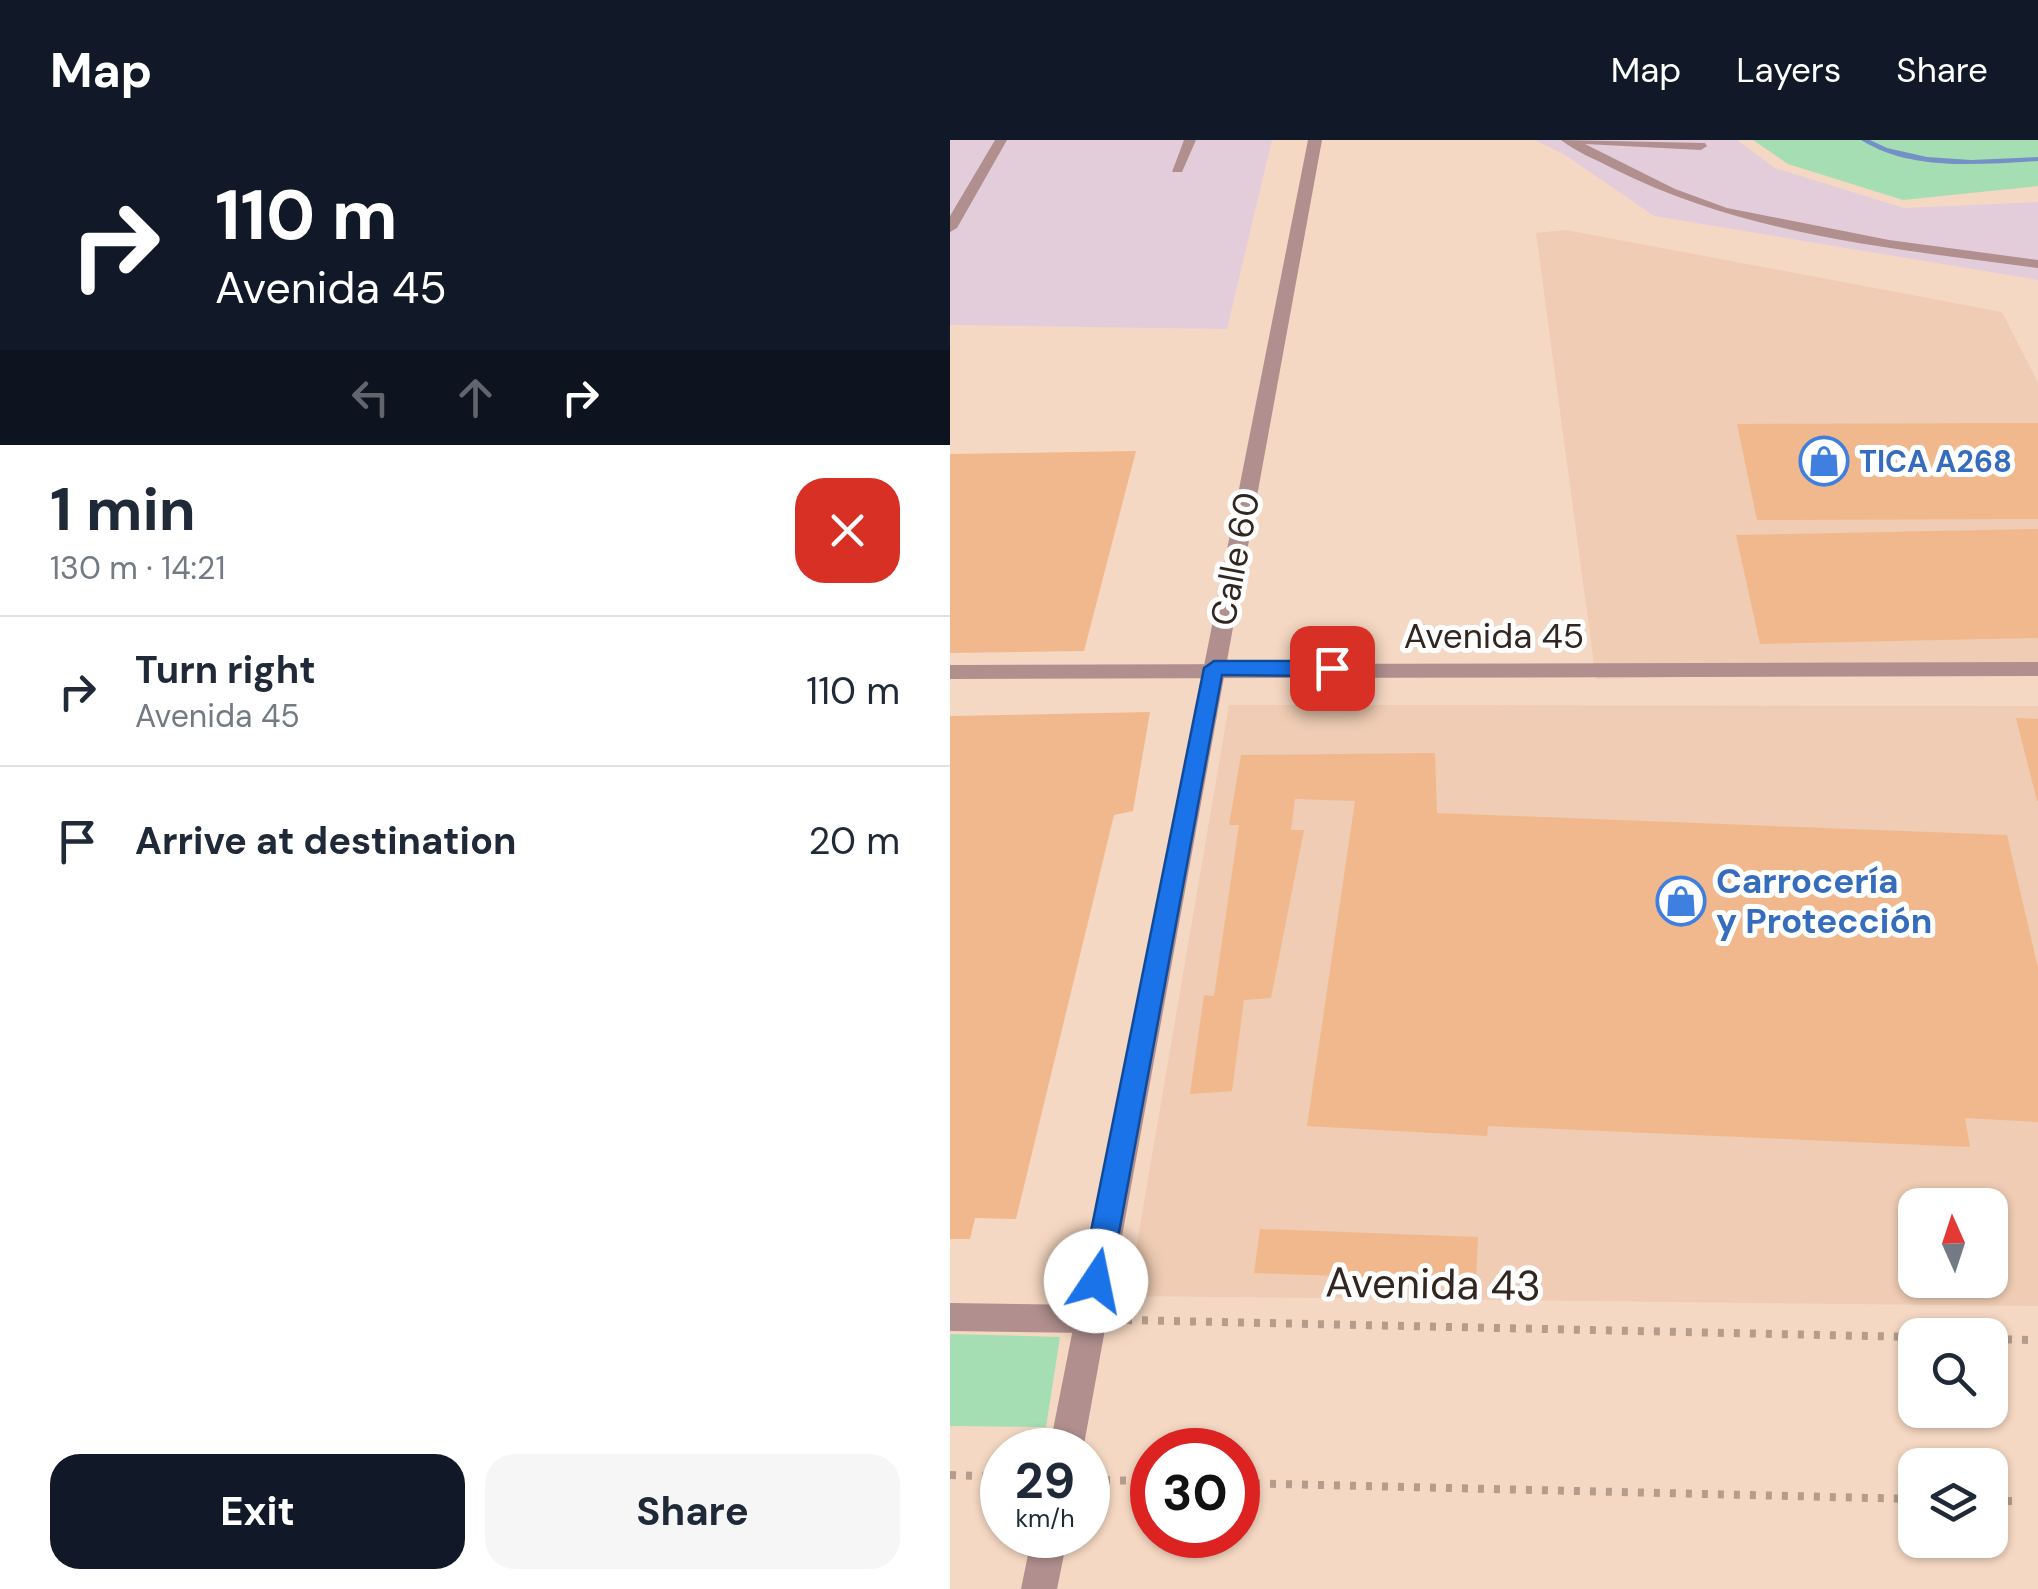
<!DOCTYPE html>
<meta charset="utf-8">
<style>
body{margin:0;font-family:"DM Sans",sans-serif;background:#f6f6f7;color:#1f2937;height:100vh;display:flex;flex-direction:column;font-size:38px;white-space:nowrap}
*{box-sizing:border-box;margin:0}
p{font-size:32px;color:#747a83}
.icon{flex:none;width:55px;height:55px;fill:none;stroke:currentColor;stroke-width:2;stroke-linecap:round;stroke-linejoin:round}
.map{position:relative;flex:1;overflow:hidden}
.panel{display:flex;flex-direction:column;background:#fff;width:950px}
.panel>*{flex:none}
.top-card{background:#111827;color:#fff;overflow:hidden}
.needle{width:65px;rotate:357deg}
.controls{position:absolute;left:948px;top:1048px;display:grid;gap:20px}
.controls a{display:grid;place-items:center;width:110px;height:110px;border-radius:20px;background:#fff;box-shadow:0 2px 8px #0004;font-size:50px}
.speed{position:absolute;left:30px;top:1288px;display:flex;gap:20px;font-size:50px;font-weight:700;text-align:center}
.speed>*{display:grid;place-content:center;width:130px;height:130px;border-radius:50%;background:#fff;box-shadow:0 2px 8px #0004;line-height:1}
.speed small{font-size:25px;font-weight:400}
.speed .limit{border:15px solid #d22;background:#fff;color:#111}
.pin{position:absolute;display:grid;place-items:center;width:85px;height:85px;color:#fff;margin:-42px;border-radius:20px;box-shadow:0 5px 15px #0006}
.me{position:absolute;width:110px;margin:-55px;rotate:11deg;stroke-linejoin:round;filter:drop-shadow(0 0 8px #0008)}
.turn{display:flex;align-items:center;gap:35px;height:210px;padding:0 50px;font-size:45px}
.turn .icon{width:130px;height:130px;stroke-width:2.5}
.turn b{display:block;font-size:70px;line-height:85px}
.lanes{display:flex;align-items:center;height:95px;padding:0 50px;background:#0003;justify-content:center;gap:50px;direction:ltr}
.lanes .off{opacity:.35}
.round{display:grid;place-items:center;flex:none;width:105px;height:105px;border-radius:30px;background:#f6f6f7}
.overview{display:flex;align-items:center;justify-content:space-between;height:170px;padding:0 50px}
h1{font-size:60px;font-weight:700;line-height:75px}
.primary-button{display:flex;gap:20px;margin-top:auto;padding:20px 50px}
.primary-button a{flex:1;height:115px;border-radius:30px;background:#111827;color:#fff;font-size:40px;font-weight:700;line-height:115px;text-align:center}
.primary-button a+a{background:#f6f6f7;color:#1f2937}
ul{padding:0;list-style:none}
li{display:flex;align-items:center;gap:30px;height:150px;padding:0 50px;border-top:2px solid #e0e1e3}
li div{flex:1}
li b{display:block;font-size:38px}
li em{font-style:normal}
header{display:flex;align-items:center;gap:60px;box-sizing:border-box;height:140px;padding:0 50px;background:#111827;color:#fff}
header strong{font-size:48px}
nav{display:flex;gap:55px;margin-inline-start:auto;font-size:35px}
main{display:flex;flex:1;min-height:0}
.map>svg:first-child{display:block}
</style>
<header>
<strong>Map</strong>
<nav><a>Map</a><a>Layers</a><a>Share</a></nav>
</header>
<main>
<section class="panel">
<div class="top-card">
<div class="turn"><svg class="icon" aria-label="right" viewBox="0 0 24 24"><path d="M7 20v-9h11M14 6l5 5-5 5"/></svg><div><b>110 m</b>Avenida 45</div></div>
<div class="lanes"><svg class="icon off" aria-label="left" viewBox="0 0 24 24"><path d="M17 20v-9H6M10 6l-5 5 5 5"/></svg><svg class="icon off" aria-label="ahead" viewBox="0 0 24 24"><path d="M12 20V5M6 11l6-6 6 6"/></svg><svg class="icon" aria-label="right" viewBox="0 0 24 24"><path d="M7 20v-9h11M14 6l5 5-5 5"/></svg></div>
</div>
<div class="overview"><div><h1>1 min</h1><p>130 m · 14:21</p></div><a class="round" style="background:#d93025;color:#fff"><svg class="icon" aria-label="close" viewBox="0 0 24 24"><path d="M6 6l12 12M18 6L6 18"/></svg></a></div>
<ul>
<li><svg class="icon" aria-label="right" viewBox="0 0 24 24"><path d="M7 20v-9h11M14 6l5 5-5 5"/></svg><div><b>Turn right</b><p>Avenida 45</p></div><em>110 m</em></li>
<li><svg class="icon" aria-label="arrive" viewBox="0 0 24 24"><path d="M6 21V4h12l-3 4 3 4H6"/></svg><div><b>Arrive at destination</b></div><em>20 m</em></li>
</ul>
<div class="primary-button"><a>Exit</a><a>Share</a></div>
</section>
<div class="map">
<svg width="1088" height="1449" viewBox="0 0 1088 1449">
<rect width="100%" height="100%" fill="#f5d8c3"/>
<path fill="#efccb3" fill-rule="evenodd" d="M616,90l436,82 36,71v285l-442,11 -60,-446z
M279,565l809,1v600l-910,-10zM965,1065h75v75h-75z"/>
<path fill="#e3cddb" d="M0,0h322l-45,189 -277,-4z
M585,0h202l38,28 129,40 134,-6v78l-384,-64 -89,-61z"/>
<path fill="#a5deb2" d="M803,0h285v46l-135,14 -115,-36z
M0,1194l110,3 -14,90 -96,-1z"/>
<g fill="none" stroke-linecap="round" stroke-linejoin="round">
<path fill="#7491c7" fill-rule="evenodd" d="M911,0h9l17,8 40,9 44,3 67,-3v4c-58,3 -126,11 -177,-21z"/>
</g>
<path fill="#f1b88d" d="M1088,283v96l-281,1 -20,-96z
M186,311l-52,200 -134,2v-199z
M1088,389v109l-278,6 -24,-109z
M200,572l-17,99 -19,4 -98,404 -41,-1 -5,21h-20v-523z
M1066,578l22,1v82h-1z
M485,613l2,60 570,22 31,133v154l-73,-4 5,29 -482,-21 -1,10 -180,-10 48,-325 -60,-2 -4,31h13l-33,168 -27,2 -12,91 -42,3 14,-99 10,1 25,-171h-10l12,-70z
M310,1089l218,8 -2,44 -222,-8z"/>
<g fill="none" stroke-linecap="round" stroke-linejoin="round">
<path stroke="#b49d8d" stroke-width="8" stroke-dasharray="6 10" stroke-linecap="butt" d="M176,1180l789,17
M1040,1199l39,1
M0,1335l52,2
M138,1340l64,1
M288,1343l677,16
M1040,1361h30"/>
<path fill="#b08f8e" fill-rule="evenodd" d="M45,0h12l-50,88 -7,4v-16z
M234,0h12l-14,32h-10z
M611,0l144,3 2,3 -6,4 -116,-6 90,45 52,19 162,32 149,20v8c-144,-19 -293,-33 -424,-99 -17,-9 -38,-17 -53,-29z
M1088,522v14l-1088,3v-14z
M0,1163l138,2 10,4 4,10 -4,10 -10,4 -138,-2z"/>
<path fill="#b08f8e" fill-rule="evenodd" d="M358,0h14l-239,1310h-34z
M82,1395h36l-11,54h-36z"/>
</g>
<path fill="#1a73e8" stroke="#114b97" stroke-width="2.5" d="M264,521h118l10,7 -10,8 -110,-1 -112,606 -4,10 -10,5 -10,-5 -5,-10 123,-613z"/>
<defs>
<g id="shop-ring" transform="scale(2.5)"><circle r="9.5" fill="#fff" stroke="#3f7fe0" stroke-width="1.5"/><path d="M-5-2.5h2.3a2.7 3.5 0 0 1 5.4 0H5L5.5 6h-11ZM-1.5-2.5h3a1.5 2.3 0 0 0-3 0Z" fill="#3f7fe0"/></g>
</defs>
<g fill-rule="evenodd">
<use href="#shop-ring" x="874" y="321"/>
<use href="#shop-ring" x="731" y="761"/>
</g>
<g text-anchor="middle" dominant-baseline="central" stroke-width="10" stroke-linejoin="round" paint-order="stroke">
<g font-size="30" font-weight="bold" fill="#366cbe" stroke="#fff" text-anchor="start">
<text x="909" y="321">TICA A268</text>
</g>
<g font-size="35" fill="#322720" stroke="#fff">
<text transform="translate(285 419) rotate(-79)">Calle 60</text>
<text x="544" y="496">Avenida 45</text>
</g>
<g font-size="35" font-weight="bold" fill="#366cbe" stroke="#fff" text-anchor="start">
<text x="766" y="741">Carrocería<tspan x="766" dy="40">y Protección</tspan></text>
</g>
<g font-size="42" fill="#322720" stroke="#fff">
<text transform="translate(483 1144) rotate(1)">Avenida 43</text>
</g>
</g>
</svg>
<div class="controls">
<a><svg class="needle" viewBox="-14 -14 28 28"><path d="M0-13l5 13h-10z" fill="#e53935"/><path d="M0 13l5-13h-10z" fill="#747a83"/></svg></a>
<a><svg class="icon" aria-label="search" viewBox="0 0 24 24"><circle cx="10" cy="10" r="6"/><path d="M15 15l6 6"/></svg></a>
<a><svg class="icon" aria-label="layers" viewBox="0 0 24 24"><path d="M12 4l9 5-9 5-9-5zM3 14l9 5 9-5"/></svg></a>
</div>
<div class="speed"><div>29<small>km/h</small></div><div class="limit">30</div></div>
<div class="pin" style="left:382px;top:528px;background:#d93025"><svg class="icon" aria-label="arrive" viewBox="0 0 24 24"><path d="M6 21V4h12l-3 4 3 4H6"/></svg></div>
<svg class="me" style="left:146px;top:1141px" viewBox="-20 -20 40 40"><circle r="19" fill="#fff"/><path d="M0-13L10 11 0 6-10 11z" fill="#1a73e8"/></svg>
</div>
</main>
